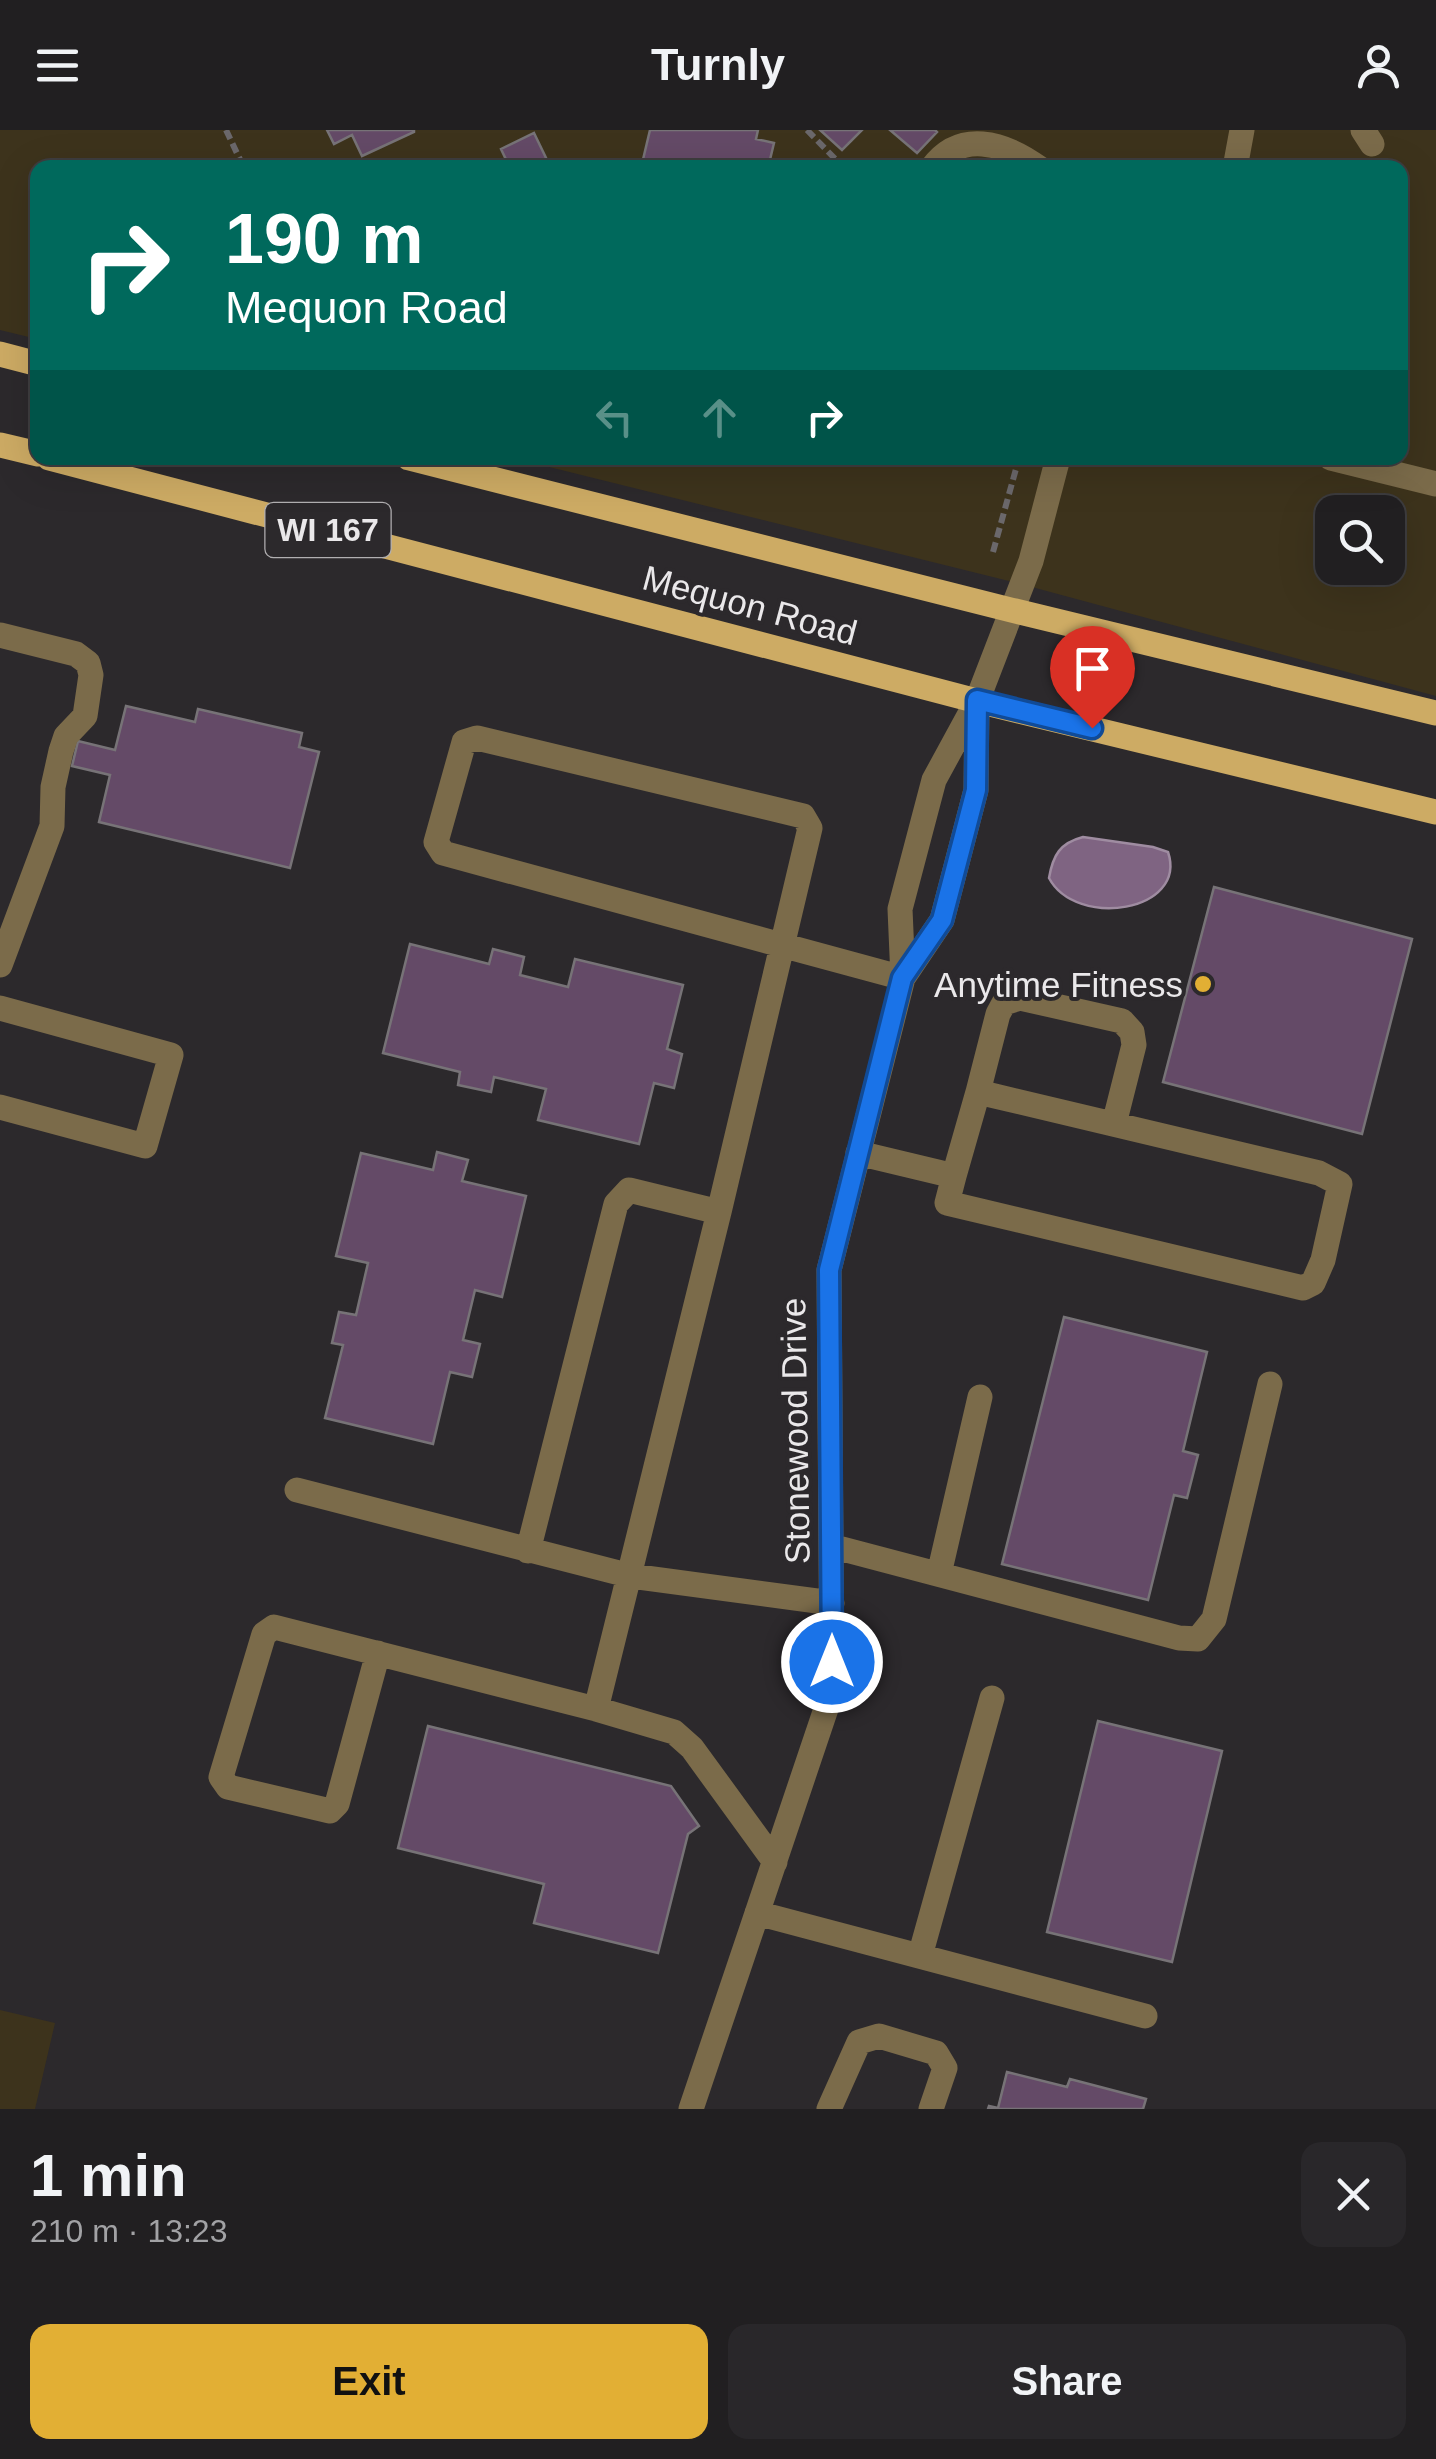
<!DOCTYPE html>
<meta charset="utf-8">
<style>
body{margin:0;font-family:Helvetica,sans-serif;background:#29272a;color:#f1f3f6;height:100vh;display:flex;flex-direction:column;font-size:38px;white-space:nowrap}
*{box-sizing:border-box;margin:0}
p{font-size:32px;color:#a2a2a5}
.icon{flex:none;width:55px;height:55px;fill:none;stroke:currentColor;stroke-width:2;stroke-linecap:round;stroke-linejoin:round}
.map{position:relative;height:1979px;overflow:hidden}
.sheet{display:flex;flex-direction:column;background:#211f21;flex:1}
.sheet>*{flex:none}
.banner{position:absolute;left:30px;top:30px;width:1378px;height:305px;border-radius:20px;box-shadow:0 10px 40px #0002,0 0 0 2px #3e3d3f;background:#00695c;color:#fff;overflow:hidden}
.tools{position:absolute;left:1315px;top:365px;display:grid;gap:20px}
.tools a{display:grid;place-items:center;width:90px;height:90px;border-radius:20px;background:#211f21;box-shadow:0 10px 40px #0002,0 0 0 2px #3e3d3f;font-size:50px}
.pin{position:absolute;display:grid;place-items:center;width:85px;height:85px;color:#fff;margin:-102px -42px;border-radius:50% 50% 50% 0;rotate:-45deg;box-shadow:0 0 10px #0007}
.pin .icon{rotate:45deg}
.me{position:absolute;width:110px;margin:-55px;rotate:0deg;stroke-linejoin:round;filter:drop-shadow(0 0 8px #0008)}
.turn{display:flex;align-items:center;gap:35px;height:210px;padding:0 30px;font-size:45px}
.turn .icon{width:130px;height:130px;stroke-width:2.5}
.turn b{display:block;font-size:70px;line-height:85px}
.lanes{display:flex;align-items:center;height:95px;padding:0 30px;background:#0003;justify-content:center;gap:50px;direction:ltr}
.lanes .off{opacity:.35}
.round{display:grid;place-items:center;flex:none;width:105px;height:105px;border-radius:20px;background:#29272a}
.summary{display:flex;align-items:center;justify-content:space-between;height:170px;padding:0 30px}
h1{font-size:60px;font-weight:600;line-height:75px}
.button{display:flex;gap:20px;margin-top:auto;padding:20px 30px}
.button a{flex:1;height:115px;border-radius:20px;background:#e2af34;color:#111;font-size:40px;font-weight:600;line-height:115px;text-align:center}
.button a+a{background:#29272a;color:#f1f3f6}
header{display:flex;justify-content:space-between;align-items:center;height:130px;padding:0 30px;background:#211f21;font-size:45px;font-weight:600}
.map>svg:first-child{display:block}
</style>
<header><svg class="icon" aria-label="menu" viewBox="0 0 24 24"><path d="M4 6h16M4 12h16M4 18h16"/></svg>Turnly<svg class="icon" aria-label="person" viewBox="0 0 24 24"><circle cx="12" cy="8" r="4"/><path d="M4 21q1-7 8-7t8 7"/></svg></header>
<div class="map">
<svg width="1436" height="1979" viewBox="0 0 1436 1979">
<rect width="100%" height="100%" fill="#2c292c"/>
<path fill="#3d331c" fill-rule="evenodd" d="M0,0h1436v566l-419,-113 -504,-125h887v-290h-1362l-1,171 -37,-9zM1332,382h56v56h-56z
M0,1880l55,13 -20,86h-35z"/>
<path fill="#7f6482" stroke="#9f8ca1" stroke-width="2.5" d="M1083,707l70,10 15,5c20,60 -92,77 -119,26 4,-23 11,-35 34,-41z"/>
<path fill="#644a67" stroke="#777377" stroke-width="2.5" d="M327,0h87v2l-52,24 -10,-21 -18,9z
M650,0h108l-2,9 18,4 -6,25h-127z
M820,0h42l-20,20z
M890,0h45l2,2 -20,21z
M534,3l13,27 -17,8h-20l-9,-19z
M126,576l69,16 3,-13 104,24 -3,14 20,5 -29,116 -191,-46 11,-47 -38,-9 6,-25 37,9z
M1214,757l198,52 -50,195 -199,-52z
M410,814l79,20 4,-15 31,8 -4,18 48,12 7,-28 108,26 -16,64 15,5 -8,34 -20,-5 -15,61 -101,-24 8,-31 -52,-12 -3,15 -33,-7 2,-13 -77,-19z
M437,1022l31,8 -6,21 64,15 -24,101 -27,-7 -12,50 17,4 -8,33 -22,-5 -17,72 -108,-26 18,-73 -11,-2 7,-31 17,3 12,-52 -32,-7 25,-103 72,17z
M1064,1187l143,35 -24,99 15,4 -11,43 -13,-3 -26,105 -146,-36z
M1098,1591l124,30 -50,211 -125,-30z
M428,1596l243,60 28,40 -11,8 -30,119 -124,-30 10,-39 -146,-36z
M1007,1942l60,15 3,-8 76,20 -3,10h-155l1,-3 9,2z"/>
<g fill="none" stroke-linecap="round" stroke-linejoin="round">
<path stroke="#6b686b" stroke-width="6" stroke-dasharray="10 5" stroke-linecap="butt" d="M226,0l18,38
M807,0l37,38
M993,422l26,-94"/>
<path stroke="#7b6b4a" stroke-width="25" d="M1363,0l9,14
M932,38c28,-38 71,-26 107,0
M1235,38l7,-38
M1331,328l105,26
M0,505l76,19 12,9 3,12 -6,41 -19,20 -5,15 -8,36 -1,39 -52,139
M903,848l39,-58 34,-130 1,-86
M0,878l171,47 -26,91 -145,-39
M978,962l20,-78 6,-11 16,-5 102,23 10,11 2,13 -20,79
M858,1023l96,23 -7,27 356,85 10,-5 10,-23 17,-76 -21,-11 -341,-81 -24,84
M297,1360l334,86 201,27
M831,1416l348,92 19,1 16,-20 56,-235
M528,1421l88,-347 13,-14 90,22 91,-384 -7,-12 -326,-78 -13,4 -28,100 7,11 460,125
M939,1444l41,-177
M378,1523l-41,151 -7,7 -102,-24 -7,-10 43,-143 10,-7 322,82 123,-497
M596,1579l78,23 18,16 83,114
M757,1783l388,103
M920,1826l72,-258
M691,1979l141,-418 -3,-421 74,-292 -3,-69 34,-129 43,-79 54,-140 27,-103
M829,1979l30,-67 20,-6 57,17 9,15 -14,41"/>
<path stroke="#cdab64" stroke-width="25" d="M0,224l38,10
M0,315l38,9
M49,328l928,243 459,111
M409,328l602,152 425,103"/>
</g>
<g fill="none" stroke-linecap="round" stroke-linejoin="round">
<g stroke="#114b97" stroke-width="25">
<path id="route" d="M832,1532l-3,-392 73,-292 40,-58 34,-130 1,-90 115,28"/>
</g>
<use href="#route" stroke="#1a73e8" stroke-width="18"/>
</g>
<circle fill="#e2af34" stroke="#2c292c" stroke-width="4" cx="1203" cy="854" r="10"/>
<g text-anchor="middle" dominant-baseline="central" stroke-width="8" stroke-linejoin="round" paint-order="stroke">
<rect fill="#2c292c" stroke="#b1afb1" stroke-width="2.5" x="265.5" y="373" width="125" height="54" rx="8"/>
<g font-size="32" font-weight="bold" fill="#eae8ea">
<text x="328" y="400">WI 167</text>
</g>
<g font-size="35" fill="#eae8ea" stroke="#2c292c">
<text transform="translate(750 475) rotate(15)">Mequon Road</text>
<text transform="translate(795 1301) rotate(-91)">Stonewood Drive</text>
</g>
<g font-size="35" fill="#eae8ea" stroke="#2c292c" text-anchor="end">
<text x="1183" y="854">Anytime Fitness</text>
</g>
</g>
</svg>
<div class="tools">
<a><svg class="icon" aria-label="search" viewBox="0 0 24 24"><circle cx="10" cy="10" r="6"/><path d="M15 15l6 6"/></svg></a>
</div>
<div class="pin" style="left:1092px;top:598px;background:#d93025"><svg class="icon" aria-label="arrive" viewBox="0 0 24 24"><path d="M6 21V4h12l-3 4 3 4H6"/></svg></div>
<svg class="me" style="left:832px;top:1532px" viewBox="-20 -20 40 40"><circle r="17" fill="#1a73e8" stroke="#fff" stroke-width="3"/><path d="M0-11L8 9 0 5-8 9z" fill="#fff"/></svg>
<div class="banner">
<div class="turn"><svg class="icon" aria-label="right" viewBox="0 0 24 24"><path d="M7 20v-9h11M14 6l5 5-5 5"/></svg><div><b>190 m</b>Mequon Road</div></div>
<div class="lanes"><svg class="icon off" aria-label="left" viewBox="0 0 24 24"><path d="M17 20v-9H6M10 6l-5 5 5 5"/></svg><svg class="icon off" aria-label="ahead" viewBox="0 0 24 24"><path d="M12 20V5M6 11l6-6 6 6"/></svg><svg class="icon" aria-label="right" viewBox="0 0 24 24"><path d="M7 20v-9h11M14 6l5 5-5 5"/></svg></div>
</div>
</div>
<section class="sheet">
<div class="summary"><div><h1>1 min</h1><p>210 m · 13:23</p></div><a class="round"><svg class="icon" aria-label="close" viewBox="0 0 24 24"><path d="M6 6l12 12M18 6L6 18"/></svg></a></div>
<div class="button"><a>Exit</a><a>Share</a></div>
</section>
